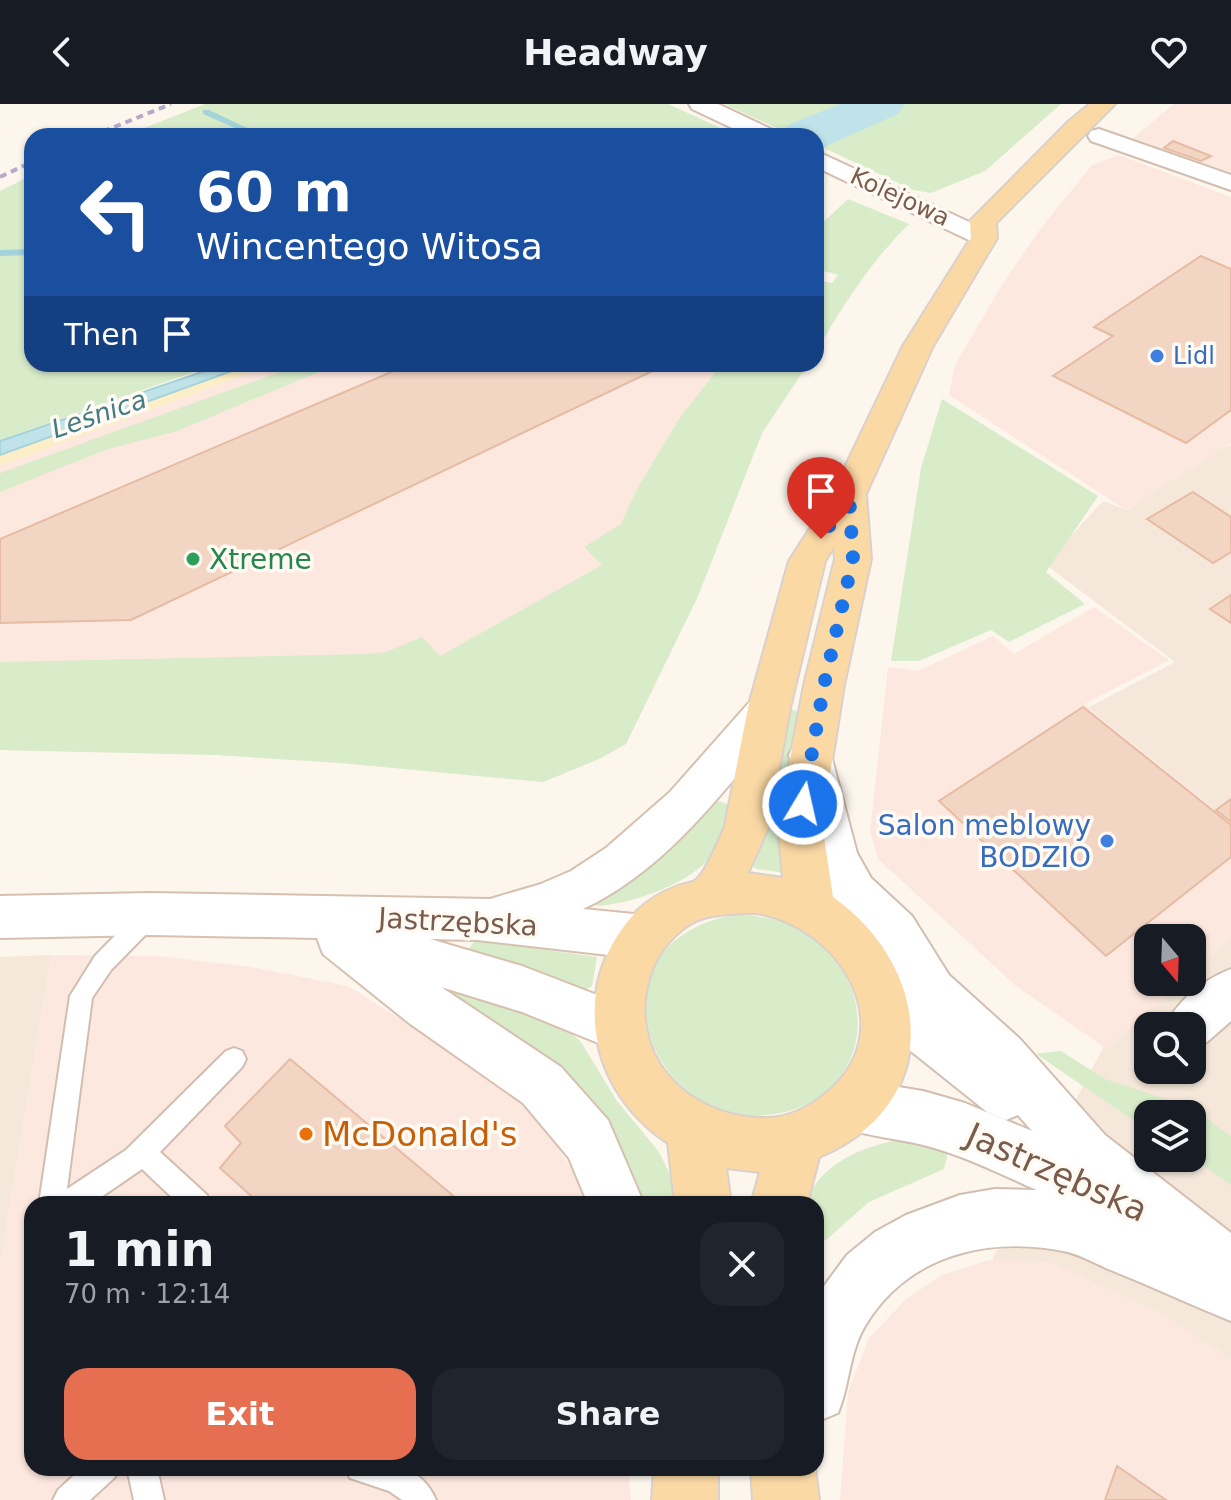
<!DOCTYPE html>
<meta charset="utf-8">
<style>
body{margin:0;font-family:"DejaVu Sans",sans-serif;background:#20242c;color:#f1f3f6;height:100vh;display:flex;flex-direction:column;font-size:30px;white-space:nowrap}
*{box-sizing:border-box;margin:0}
p{font-size:26px;color:#9ea1a6}
.icon{flex:none;width:44px;height:44px;fill:none;stroke:currentColor;stroke-width:2;stroke-linecap:round;stroke-linejoin:round}
.map{position:relative;flex:1;overflow:hidden}
.sheet{position:absolute;left:24px;top:1092px;width:800px;height:280px;display:flex;flex-direction:column;background:#171b24;border-radius:24px;box-shadow:0 2px 6px #0004}
.sheet>*{flex:none}
.guide{position:absolute;left:24px;top:24px;width:800px;height:244px;border-radius:24px;box-shadow:0 2px 6px #0004;background:#1a4fa0;color:#fff;overflow:hidden}
.needle{width:52px;rotate:161deg}
.tools{position:absolute;left:1134px;top:820px;display:grid;gap:16px}
.tools a{display:grid;place-items:center;width:72px;height:72px;border-radius:16px;background:#171b24;box-shadow:0 2px 6px #0004;font-size:40px}
.pin{position:absolute;display:grid;place-items:center;width:68px;height:68px;color:#fff;margin:-82px -34px;border-radius:50% 50% 50% 0;rotate:-45deg;box-shadow:0 0 8px #0007}
.pin .icon{rotate:45deg}
.me{position:absolute;width:88px;margin:-44px;rotate:9deg;stroke-linejoin:round;filter:drop-shadow(0 0 6px #0008)}
.turn{display:flex;align-items:center;gap:28px;height:168px;padding:0 40px;font-size:36px}
.turn .icon{width:104px;height:104px;stroke-width:2.5}
.turn b{display:block;font-size:56px;line-height:68px}
.then{display:flex;align-items:center;height:76px;padding:0 40px;background:#0003;gap:16px;font-size:30px}
.round{display:grid;place-items:center;flex:none;width:84px;height:84px;border-radius:24px;background:#20242c}
.headline{display:flex;align-items:center;justify-content:space-between;height:136px;padding:0 40px}
h1{font-size:48px;font-weight:700;line-height:60px}
.primary-button{display:flex;gap:16px;margin-top:auto;padding:16px 40px}
.primary-button a{flex:1;height:92px;border-radius:24px;background:#e76f51;color:#fff;font-size:32px;font-weight:700;line-height:92px;text-align:center}
.primary-button a+a{background:#20242c;color:#f1f3f6}
header{display:flex;justify-content:space-between;align-items:center;height:104px;padding:0 40px;background:#171b24;font-size:36px;font-weight:700}
.map>svg:first-child{display:block}
</style>
<header><svg class="icon" aria-label="back" viewBox="0 0 24 24"><path d="M15 5l-7 7 7 7"/></svg>Headway<svg class="icon" aria-label="heart" viewBox="0 0 24 24"><path d="M12 20l-8-8c-3-5 5-10 8-4 3-6 11-1 8 4z"/></svg></header>
<div class="map">
<svg width="1231" height="1396" viewBox="0 0 1231 1396">
<rect width="100%" height="100%" fill="#fdf6ec"/>
<path fill="#f5e8da" fill-rule="evenodd" d="M1231,341v380l-144,-117 88,-46 -130,-98 58,-63 24,9 85,-58z
M1231,814v538l-250,-175 136,-260 43,-39h32v-29zM1148,922h44v44h-44zM1148,1010h44v44h-44z
M51,851l-51,311v-309z"/>
<path fill="#fde8e0" d="M1174,0h57v70l-99,-35z
M1119,51l112,42v246l-105,67 -177,-115 6,-30 48,-82 38,-55 51,-63z
M271,260h537l-46,69 -64,163 -72,148 -27,15 -56,23 -202,-19 -124,-8 -217,-5v-288z
M1094,503l75,53 -84,44 146,118v116l-39,34v-34h-44v44h33l-74,67 -91,-63 -138,-127 -8,-28 18,-164 30,4 75,-35 21,18z
M51,851l107,1 93,11 97,19 114,71 77,61 44,69 2,17h-553v264h596l3,32h-631v-234z
M989,1156l59,2 116,52 67,45v141h-391l8,-108 21,-54 36,-38 37,-25z"/>
<path fill="#d8ecc9" d="M205,0h463l70,32h-614z
M724,0h134l-68,30z
M899,0h162l-76,67 -54,22 -18,-3 -97,-46z
M32,71v189h185l-217,76v-249z
M848,95l61,25c-38,37 -67,83 -93,128v-72l16,3 6,-8 -18,-5 -4,5v-46z
M302,260h36l-161,67 -72,19 -105,42v-19z
M722,260h86l-46,69 -64,163 -72,148 -27,15 -56,23 -202,-19 -124,-8 -217,-5v-88l367,-8 19,-2 36,-15 18,19 162,-91 -18,-18 37,-23 17,-37 43,-71z
M942,295l156,97 -52,76 39,32 -76,38 -18,-12 -72,31h-28l30,-193z
M789,605l12,3 -11,78 -18,-4z
M712,695l21,7c-5,13 -8,29 -15,41 -18,34 -85,57 -121,59l-3,-4z
M768,708l17,3 -1,58 -27,-4 -6,-4 6,-11z
M756,812c12,3 25,4 36,9 60,28 88,103 45,156 -15,18 -35,28 -57,32 -127,25 -197,-158 -60,-195 11,-3 25,-2 36,-2z
M475,836l122,17 -5,29 -8,5 -112,-37 -3,-5z
M445,881l11,2 111,42 14,13 36,59 42,51 16,33 4,19h-37l-27,-67 -170,-144z
M1061,947l44,28 85,28 41,29v49l-39,-28v-43h-44v16l-112,-76z
M909,1034l40,11 -5,20 -75,33 -43,38h-10v-36h-11c16,-43 61,-59 104,-66z"/>
<path fill="#fcefc7" d="M249,260h24l-273,102v-11z"/>
<path fill="#bfe3e8" stroke="#a5d3da" stroke-width="2" d="M225,260h26l-251,91v-14z"/>
<g fill="none" stroke-linecap="round" stroke-linejoin="round">
<path fill="#a5d3da" fill-rule="evenodd" d="M203,6h6l55,26h-11l-50,-22z
M32,145v6l-32,1v-6z"/>
<path fill="#bfe3e8" fill-rule="evenodd" d="M840,0h65l-7,10 -74,33 -8,1v-12h-35l7,-11z"/>
</g>
<path fill="#f3d5c3" stroke="#e6bba3" stroke-width="2" d="M1173,37l38,15 -10,5 -37,-13z
M1201,152l30,13v141l-45,33 -133,-67 60,-40 -19,-9z
M410,260l255,1 -534,255 -131,3v-84z
M1193,388l38,25v35l-18,11 -66,-44z
M1231,491v28l-21,-14z
M1083,603l148,118v32l-125,99 -167,-155z
M1231,695v23l-15,-12z
M290,955l173,145h-203l-40,-36 21,-25 -16,-17z
M1117,1362l49,34h-61z"/>
<g fill="none" stroke-linecap="round" stroke-linejoin="round">
<g stroke="#d1beb0" stroke-width="4">
<path id="service" d="M149,802l8,3 3,7 -3,7 -46,47 -19,28 -25,191 59,-39 100,-99 8,-3 8,3 4,8 -4,8 -82,85 47,43 4,9h-32l-37,-35 -51,35h-52l31,-208 25,-40 46,-47z
M82,1364h37l-5,10 -24,22h-37l5,-10z
M127,1364h30l7,32h-30z
M345,1364c38,0 73,-10 91,32h-34l-13,-9 -39,-13z"/>
</g>
<g stroke="#d1beb0" stroke-width="4">
<path id="minor" d="M689,0h29l57,27 3,5h-29l-57,-27z
M1099,25l132,46v15l-140,-49 -3,-5 3,-5z
M816,47l177,82 4,5 -4,5h-18l-159,-76z
M1231,865v52l-24,21 -15,6v-22h-26c11,-26 39,-47 65,-57z"/>
</g>
<g stroke="#d1beb0" stroke-width="4">
<path id="tertiary" d="M810,634l15,5 6,12 26,98 14,25 41,38 37,59 71,64 85,96 126,98v88c-40,-16 -78,-34 -118,-50 -15,-6 -30,-15 -45,-19 -78,-17 -160,2 -203,74 -16,27 -15,58 -27,87l-22,9v-125l31,-42 28,-23 31,-17 54,-20 35,-6 42,1c-37,-16 -72,-34 -110,-44 -30,-8 -61,-9 -91,-21l-8,-19 8,-19 19,-7 68,11 42,12 67,28 -14,-16 -12,5 -19,-8 -120,-96 -7,-16 7,-16 18,-7 14,5 -21,-36 -41,-40 -25,-50 -23,-101 6,-12z"/>
</g>
<g stroke="#d6c0b0" stroke-width="4">
<path id="secondary" d="M769,588l15,5 6,11c-12,22 -30,40 -46,59 -46,56 -95,111 -161,142l61,6 17,7 7,15 -7,15 -17,7 -167,-19 -47,-1 92,27 114,44 7,17 -7,17 -18,7 -96,-39 -81,-25 120,80 47,53 36,84h-56l-19,-46 -46,-55 -114,-80 -86,-69 -6,-16 -166,-3 -151,3v-42l151,-3 339,6 51,-15 30,-13 35,-23 64,-56 84,-95z"/>
</g>
<g stroke="#dad1cd" stroke-width="4">
<path id="primary" d="M1090,0h25l-119,119 1,15 -64,108 -67,148 5,65 -27,126 -22,139 11,73c101,72 111,208 -14,260l-12,47h-56l9,-32 -34,-4 5,36h-56l-7,-61c-81,-53 -100,-160 -31,-232 12,-12 25,-19 41,-25 5,-2 14,-3 18,-6 10,-8 24,-42 29,-54l23,-118 41,-147 43,-67 71,-148 68,-108 -1,-17 99,-100zM834,443l1,12 -31,126 -26,139 5,54 -35,-5 21,-47 21,-118 35,-147zM756,809c87,14 148,119 68,182 -16,13 -35,22 -56,23 -81,2 -146,-66 -116,-148 7,-19 25,-40 44,-49 18,-8 41,-7 60,-8z
M654,1364h64v32h-66z
M751,1364h64l4,32h-66z"/>
</g>
<use href="#service" fill="#fff" fill-rule="evenodd"/>
<use href="#minor" fill="#fff" fill-rule="evenodd"/>
<use href="#tertiary" fill="#fff" fill-rule="evenodd"/>
<use href="#secondary" fill="#fff" fill-rule="evenodd"/>
<use href="#primary" fill="#fbd9a5" fill-rule="evenodd"/>
<path stroke="#b9a8c9" stroke-width="4" stroke-dasharray="7 5" stroke-linecap="butt" d="M92,32l79,-32
M0,73l32,-15"/>
</g>
<g fill="none" stroke-linecap="round" stroke-linejoin="round">
<path stroke="#1a73e8" stroke-width="14" stroke-dasharray="0 25.2" d="M803,700l21,-119 29,-126 -4,-65 -28,45"/>
</g>
<g fill="#3f7fe0" stroke="#fffaf3" stroke-width="3">
<circle cx="1157" cy="252" r="8"/>
<circle cx="1107" cy="737" r="8"/>
</g>
<circle fill="#2e9e5b" stroke="#fffaf3" stroke-width="3" cx="193" cy="455" r="8"/>
<circle fill="#e8710a" stroke="#fffaf3" stroke-width="3" cx="306" cy="1030" r="8"/>
<g text-anchor="middle" dominant-baseline="central" stroke-width="7" stroke-linejoin="round" paint-order="stroke">
<g font-size="24" fill="#7a5c4d" stroke="#fffaf3">
<text transform="translate(900 93) rotate(25)">Kolejowa</text>
</g>
<g font-size="24" fill="#366cbe" stroke="#fffaf3" text-anchor="start">
<text x="1173" y="252">Lidl</text>
</g>
<g font-size="26" font-style="italic" fill="#437c86" stroke="#fffaf3">
<text transform="translate(99 310) rotate(-19)">Leśnica</text>
</g>
<g font-size="28" fill="#27864d" stroke="#fffaf3" text-anchor="start">
<text x="209" y="455">Xtreme</text>
</g>
<g font-size="28" fill="#366cbe" stroke="#fffaf3" text-anchor="end">
<text x="1091" y="721">Salon meblowy<tspan x="1091" dy="32">BODZIO</tspan></text>
</g>
<g font-size="28" fill="#7a5c4d" stroke="#fffaf3">
<text transform="translate(458 818) rotate(3)">Jastrzębska</text>
</g>
<g font-size="34" fill="#c56008" stroke="#fffaf3" text-anchor="start">
<text x="322" y="1030">McDonald's</text>
</g>
<g font-size="34" fill="#7a5c4d" stroke="#fffaf3">
<text transform="translate(1057 1068) rotate(24)">Jastrzębska</text>
</g>
</g>
</svg>
<div class="tools">
<a><svg class="needle" viewBox="-14 -14 28 28"><path d="M0-13l5 13h-10z" fill="#e53935"/><path d="M0 13l5-13h-10z" fill="#9ea1a6"/></svg></a>
<a><svg class="icon" aria-label="search" viewBox="0 0 24 24"><circle cx="10" cy="10" r="6"/><path d="M15 15l6 6"/></svg></a>
<a><svg class="icon" aria-label="layers" viewBox="0 0 24 24"><path d="M12 4l9 5-9 5-9-5zM3 14l9 5 9-5"/></svg></a>
</div>
<div class="pin" style="left:821px;top:435px;background:#d93025"><svg class="icon" aria-label="arrive" viewBox="0 0 24 24"><path d="M6 21V4h12l-3 4 3 4H6"/></svg></div>
<svg class="me" style="left:803px;top:700px" viewBox="-20 -20 40 40"><circle r="17" fill="#1a73e8" stroke="#fff" stroke-width="3"/><path d="M0-11L8 9 0 5-8 9z" fill="#fff"/></svg>
<div class="guide">
<div class="turn"><svg class="icon" aria-label="left" viewBox="0 0 24 24"><path d="M17 20v-9H6M10 6l-5 5 5 5"/></svg><div><b>60 m</b>Wincentego Witosa</div></div>
<div class="then">Then<svg class="icon" aria-label="arrive" viewBox="0 0 24 24"><path d="M6 21V4h12l-3 4 3 4H6"/></svg></div>
</div>
<section class="sheet">
<div class="headline"><div><h1>1 min</h1><p>70 m · 12:14</p></div><a class="round"><svg class="icon" aria-label="close" viewBox="0 0 24 24"><path d="M6 6l12 12M18 6L6 18"/></svg></a></div>
<div class="primary-button"><a>Exit</a><a>Share</a></div>
</section>
</div>
